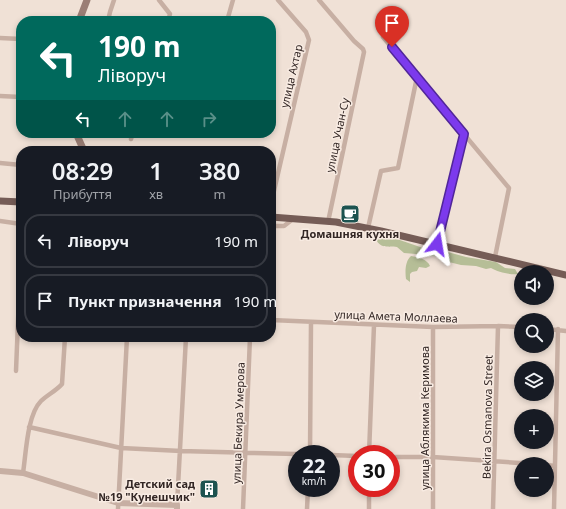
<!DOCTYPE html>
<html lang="uk">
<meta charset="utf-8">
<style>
body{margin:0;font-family:"Noto Sans",sans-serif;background:#20242c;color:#f1f3f6;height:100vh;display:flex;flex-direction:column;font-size:15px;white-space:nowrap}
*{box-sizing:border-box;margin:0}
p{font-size:13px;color:#9ea1a6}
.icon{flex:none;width:22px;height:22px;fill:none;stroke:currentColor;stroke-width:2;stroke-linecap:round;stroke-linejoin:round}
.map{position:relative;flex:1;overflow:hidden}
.panel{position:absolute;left:16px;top:146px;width:260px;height:196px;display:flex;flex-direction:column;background:#171b24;border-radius:16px;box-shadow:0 2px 6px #0003}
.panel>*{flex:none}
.hud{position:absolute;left:16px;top:16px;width:260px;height:122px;border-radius:16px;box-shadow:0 2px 6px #0003;background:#00695c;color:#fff;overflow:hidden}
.fabs{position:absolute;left:514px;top:265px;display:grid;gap:8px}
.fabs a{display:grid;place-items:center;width:40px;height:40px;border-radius:50%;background:#171b24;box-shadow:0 2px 6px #0003;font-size:20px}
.speed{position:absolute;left:288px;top:445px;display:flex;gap:8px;font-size:20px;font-weight:700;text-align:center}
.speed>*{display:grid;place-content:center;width:52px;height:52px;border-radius:50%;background:#171b24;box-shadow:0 2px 6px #0003;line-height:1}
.speed small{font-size:10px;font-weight:400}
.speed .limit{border:6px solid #d22;background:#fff;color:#111}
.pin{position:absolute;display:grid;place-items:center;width:34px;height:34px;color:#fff;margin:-41px -17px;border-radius:50% 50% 50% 0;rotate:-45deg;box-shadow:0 0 4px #0007}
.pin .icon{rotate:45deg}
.me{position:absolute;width:44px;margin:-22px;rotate:14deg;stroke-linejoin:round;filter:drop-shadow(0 0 3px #0008)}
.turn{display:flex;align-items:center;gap:14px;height:84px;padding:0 16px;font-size:18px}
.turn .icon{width:52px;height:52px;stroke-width:2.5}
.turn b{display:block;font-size:28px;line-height:34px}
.lanes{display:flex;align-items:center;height:38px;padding:0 16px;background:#0003;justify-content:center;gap:20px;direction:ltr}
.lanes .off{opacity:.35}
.eta{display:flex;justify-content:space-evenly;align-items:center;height:68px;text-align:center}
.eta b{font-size:24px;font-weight:600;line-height:28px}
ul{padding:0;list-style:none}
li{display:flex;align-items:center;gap:12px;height:54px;margin:0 8px 6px;padding:0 8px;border:2px solid #363941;border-radius:16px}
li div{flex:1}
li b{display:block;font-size:15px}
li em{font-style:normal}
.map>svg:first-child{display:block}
</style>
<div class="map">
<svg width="566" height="509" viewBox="0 0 566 509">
<rect width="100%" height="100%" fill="#f0e1d6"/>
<path fill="#b6be97" d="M378,236l13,1 32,11h10l33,9 30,5 9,6 10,1 3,5c-8,1 -20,-2 -27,-6l-5,1 -10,-3 -15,-1 -20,-5 -5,-4h-13l-7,-2 -12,-1 -7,-6c-9,-1 -17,2 -21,-8z
M411,256c7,1 16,3 19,10l-4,2 -7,-1 -2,4 -5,1 -2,2v8l-4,-3c-1,-7 -1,-18 5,-23z"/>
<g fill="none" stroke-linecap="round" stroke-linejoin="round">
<path stroke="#c7afa3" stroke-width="4.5" d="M159,0l11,14 -2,7
M319,0l35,41 9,8 1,3 -36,170
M108,21l2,-9 4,-12
M227,21l6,-21
M383,37l126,151 -14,69
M0,38l21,1
M0,96l21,1
M131,139l2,-6
M0,163l21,2
M271,210l2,-15 36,-155 -3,-8 -28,-32
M0,221l21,3
M271,226h13l9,-7
M368,228l13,-57 17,-3 19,-91
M437,244l27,-110
M271,320l162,7 65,-1 23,1
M547,329l19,2
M16,371l5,-125
M29,427l92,21 60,3 116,3
M310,454l1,-132
M369,454l5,-129
M331,455l26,1
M391,457h42l101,7
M547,465l8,1
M23,473c3,-19 4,-58 18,-72 6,-6 15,-10 21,-17l3,-47
M369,488v21
M177,505l9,-168
M118,509l9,-172
M243,509l7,-172
M307,509l1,-21
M433,509v-182
M493,509l5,-183
M554,509l4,-180"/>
<path stroke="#c7afa3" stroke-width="6" d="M0,471l23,2 95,30 59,2v4"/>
<path stroke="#9b7e75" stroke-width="7" d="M79,21l8,-21
M76,133l8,18"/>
<path stroke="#755c56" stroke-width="7" d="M0,201l21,1
M271,217l65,5 45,9 185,44"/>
</g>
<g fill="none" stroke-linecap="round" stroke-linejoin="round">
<g stroke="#51269a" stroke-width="10">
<path id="route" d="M392,47l72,87 -27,110"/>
</g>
<use href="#route" stroke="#7c3aed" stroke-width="7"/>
</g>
<defs>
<g id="cafe-square" transform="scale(1)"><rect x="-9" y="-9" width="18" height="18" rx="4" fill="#1c5350" stroke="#f8ebe2"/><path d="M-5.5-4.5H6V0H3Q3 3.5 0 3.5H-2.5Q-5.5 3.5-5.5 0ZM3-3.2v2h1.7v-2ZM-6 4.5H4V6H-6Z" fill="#fff"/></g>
<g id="building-square" transform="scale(1)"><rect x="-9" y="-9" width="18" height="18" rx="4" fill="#1c5350" stroke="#f8ebe2"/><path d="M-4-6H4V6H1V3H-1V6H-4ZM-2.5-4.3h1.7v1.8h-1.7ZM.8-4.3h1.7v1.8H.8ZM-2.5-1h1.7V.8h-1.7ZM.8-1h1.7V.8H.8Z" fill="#fff"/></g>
</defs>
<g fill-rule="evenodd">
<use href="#cafe-square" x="350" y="214"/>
<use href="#building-square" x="209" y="489"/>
</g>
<g text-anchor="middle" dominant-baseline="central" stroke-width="3" stroke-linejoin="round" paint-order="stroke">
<g font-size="11" fill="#332725" stroke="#f8ebe2">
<text transform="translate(291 76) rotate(-77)">улица Ахтар</text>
<text transform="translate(337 135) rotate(-78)">улица Учан-Су</text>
<text transform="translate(396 316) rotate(2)">улица Амета Моллаева</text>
<text transform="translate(487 417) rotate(-89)">Bekira Osmanova Street</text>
<text transform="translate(424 418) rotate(-90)">улица Аблякима Керимова</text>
<text transform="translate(238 423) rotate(-88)">улица Бекира Умерова</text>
</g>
<g font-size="11" font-weight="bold" fill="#332725" stroke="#f8ebe2">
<text x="350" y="233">Домашняя кухня</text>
<text x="195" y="483" text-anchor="end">Детский сад<tspan x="195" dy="13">№19 "Кунешчик"</tspan></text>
</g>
</g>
</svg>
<div class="fabs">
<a><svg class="icon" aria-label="sound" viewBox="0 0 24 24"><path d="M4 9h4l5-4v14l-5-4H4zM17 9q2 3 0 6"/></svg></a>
<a><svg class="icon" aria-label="search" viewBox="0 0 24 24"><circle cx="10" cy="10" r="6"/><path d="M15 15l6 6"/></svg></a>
<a><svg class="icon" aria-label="layers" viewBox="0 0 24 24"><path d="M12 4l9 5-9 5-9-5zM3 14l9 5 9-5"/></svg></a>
<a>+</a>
<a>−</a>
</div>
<div class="speed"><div>22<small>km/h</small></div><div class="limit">30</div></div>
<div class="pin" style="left:392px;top:47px;background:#d93025"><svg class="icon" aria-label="arrive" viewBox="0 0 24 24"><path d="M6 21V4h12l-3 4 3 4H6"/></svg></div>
<svg class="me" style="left:437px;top:244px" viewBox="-20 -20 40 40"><path d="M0-17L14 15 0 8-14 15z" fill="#7c3aed" stroke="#fff" stroke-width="4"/></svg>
<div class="hud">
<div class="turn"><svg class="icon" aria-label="left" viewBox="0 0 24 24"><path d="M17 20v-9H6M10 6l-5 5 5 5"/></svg><div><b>190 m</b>Ліворуч</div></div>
<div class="lanes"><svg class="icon" aria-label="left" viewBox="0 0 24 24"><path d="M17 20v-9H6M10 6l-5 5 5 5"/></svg><svg class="icon off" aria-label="ahead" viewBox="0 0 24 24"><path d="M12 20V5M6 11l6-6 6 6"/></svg><svg class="icon off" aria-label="ahead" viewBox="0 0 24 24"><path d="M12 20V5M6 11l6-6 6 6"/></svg><svg class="icon off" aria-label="right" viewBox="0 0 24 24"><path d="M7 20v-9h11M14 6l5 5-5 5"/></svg></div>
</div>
<section class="panel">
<div class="eta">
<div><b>08:29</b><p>Прибуття</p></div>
<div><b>1</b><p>хв</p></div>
<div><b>380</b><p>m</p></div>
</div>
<ul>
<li><svg class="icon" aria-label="left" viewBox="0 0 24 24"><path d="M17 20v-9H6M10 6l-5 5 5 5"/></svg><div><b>Ліворуч</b></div><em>190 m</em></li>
<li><svg class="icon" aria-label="arrive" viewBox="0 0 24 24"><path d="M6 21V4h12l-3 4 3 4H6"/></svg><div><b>Пункт призначення</b></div><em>190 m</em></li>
</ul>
</section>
</div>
